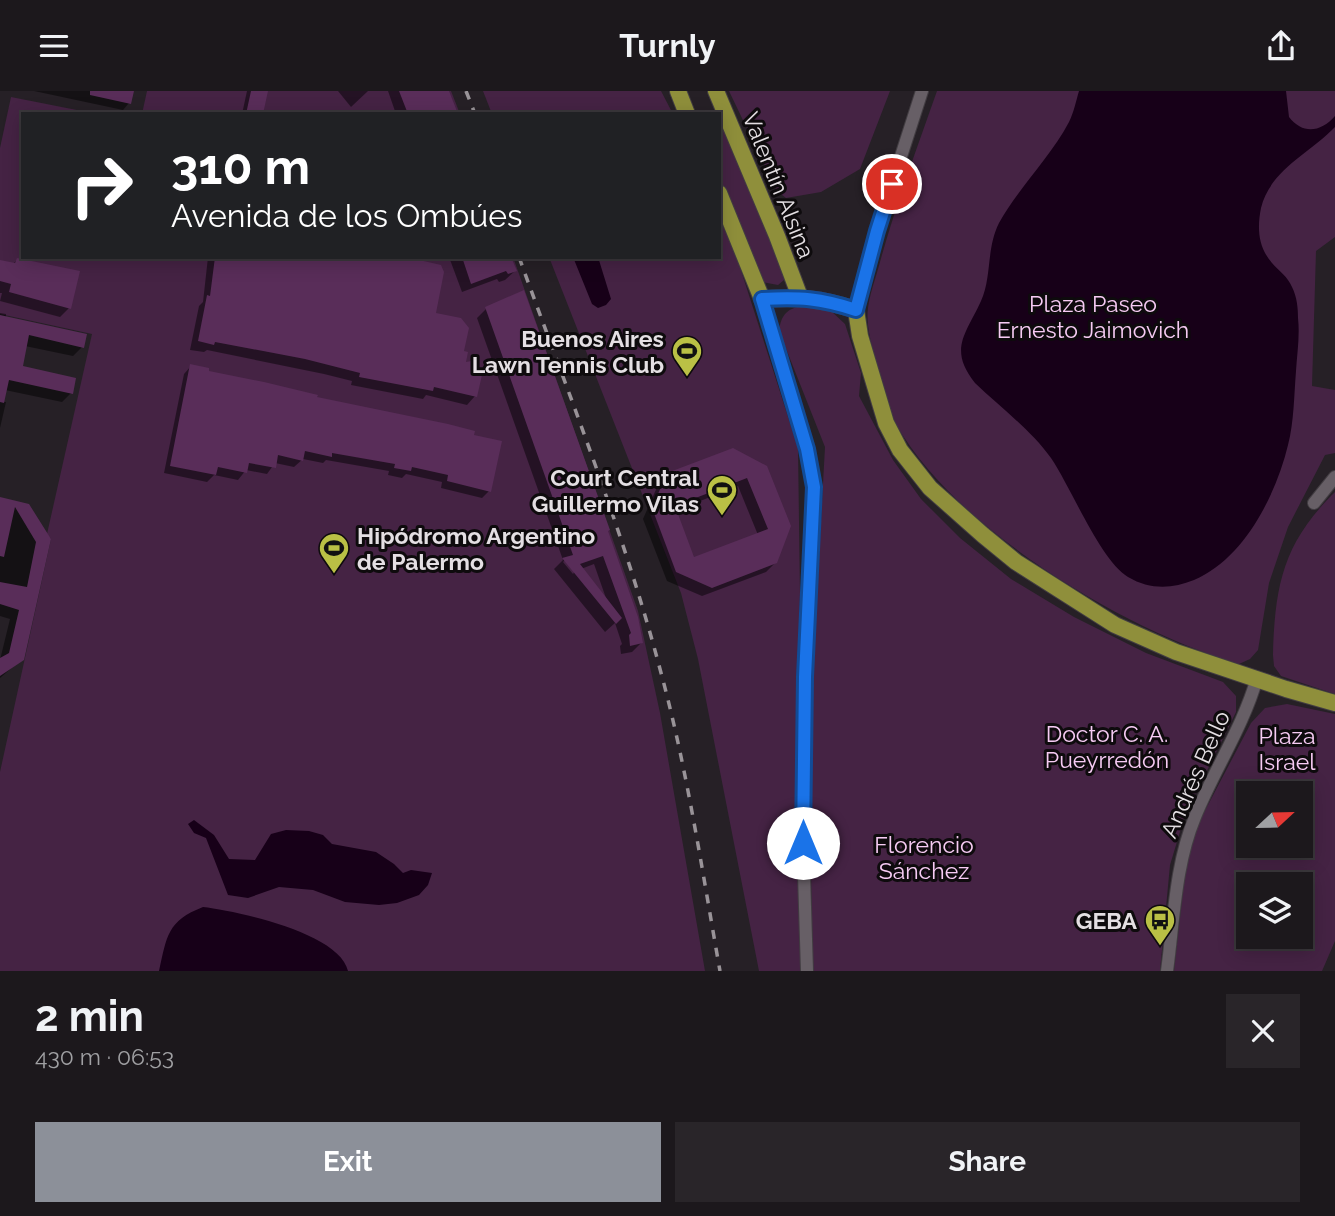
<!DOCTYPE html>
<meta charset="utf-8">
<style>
body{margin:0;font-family:Raleway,sans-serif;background:#292529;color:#f1f3f6;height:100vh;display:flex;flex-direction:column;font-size:26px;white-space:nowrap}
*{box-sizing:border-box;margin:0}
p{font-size:23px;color:#a0a0a3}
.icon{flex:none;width:38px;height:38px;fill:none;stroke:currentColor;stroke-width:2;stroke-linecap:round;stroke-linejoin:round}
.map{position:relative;height:880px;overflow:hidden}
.sheet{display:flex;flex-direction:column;background:#1c181c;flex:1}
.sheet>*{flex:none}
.top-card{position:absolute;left:21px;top:21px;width:700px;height:147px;border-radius:0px;box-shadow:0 4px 18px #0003,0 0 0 2px #3a373b;background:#202124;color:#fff;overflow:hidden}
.needle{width:46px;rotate:68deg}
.controls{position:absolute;left:1236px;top:690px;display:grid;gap:14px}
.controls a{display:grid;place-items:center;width:77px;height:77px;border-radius:0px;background:#1c181c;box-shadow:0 4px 18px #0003,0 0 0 2px #3a373b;font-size:35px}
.pin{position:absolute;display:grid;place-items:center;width:60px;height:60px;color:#fff;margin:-30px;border:4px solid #fff;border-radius:50%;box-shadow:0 2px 7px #0007}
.me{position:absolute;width:77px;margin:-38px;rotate:0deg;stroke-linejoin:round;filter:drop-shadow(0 0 5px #0008)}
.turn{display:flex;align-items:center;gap:24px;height:147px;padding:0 35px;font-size:32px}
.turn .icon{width:91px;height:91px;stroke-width:2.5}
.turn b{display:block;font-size:49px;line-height:60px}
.round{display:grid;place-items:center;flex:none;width:74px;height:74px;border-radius:0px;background:#292529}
.head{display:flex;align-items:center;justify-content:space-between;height:119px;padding:0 35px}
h1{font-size:42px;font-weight:700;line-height:52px}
.cta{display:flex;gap:14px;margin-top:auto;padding:14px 35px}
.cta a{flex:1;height:80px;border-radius:0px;background:#8c9099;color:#fff;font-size:28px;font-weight:700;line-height:80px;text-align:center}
.cta a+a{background:#292529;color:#f1f3f6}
header{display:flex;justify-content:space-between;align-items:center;height:91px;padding:0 35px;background:#1c181c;font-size:32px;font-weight:700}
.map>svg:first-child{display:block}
</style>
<header><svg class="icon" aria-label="menu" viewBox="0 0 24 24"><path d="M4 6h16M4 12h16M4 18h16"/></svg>Turnly<svg class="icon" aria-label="share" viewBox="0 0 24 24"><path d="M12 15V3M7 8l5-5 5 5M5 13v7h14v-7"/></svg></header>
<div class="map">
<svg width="1335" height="880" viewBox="0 0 1335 880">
<rect width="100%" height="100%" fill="#262026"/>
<path fill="#452344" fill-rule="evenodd" d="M147,0h304l9,23h-318z
M483,0h178l12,23h-181z
M729,0h161l-30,78 -39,23 -35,6 -9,-7z
M937,0h398v146l-19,14 -4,135 23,4v63l-10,2 -37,72 -19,56 -11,67 -8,9 -11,5c-114,-34 -281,-133 -342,-238 -7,-14 -10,-31 -15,-46 -6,-20 -17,-50 -14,-72 2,-15 8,-31 12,-46 16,-58 37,-114 57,-171z
M11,6l86,17h-74v143h490l125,354 22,102 45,258h-705v-199l51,-233 -4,-5 45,-200 -92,-20v-166z
M719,28l65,148v13l-6,5 -16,-3 -5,-8 -38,-98z
M719,126l18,41 61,190 2,146 -4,179 5,198h-42l-61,-312 -17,-66 -132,-336h170z
M797,216h12l21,3 15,14 16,49 -2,23 34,64 28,39 39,39 51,41 63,38 72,36 77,29 13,14v16l-51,103 -15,50 -10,106h-347l-4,-191 7,-167 9,-166 -46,-116c2,-13 5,-20 18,-24z
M1335,401v202l-54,-18 -7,-10 -1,-11c2,-70 10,-112 62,-163z
M1287,613l48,10v227l-13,30h-148l12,-107 13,-42 52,-99 14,-15zM1248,702h52v52h-52zM1248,793h52v52h-52z"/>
<path fill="#170018" d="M1079,0h207l3,26c14,18 32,15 46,-1v11c-25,26 -65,43 -74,81 -4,20 -3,39 11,55 7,8 16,14 20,24 5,10 6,21 6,31 2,18 -1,36 -2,53 -2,24 -2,51 -8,74 -12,50 -44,114 -94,135 -22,9 -44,10 -66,-3 -28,-17 -56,-88 -77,-119 -20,-28 -51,-51 -76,-75 -27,-34 -9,-49 6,-82 11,-24 5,-52 18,-78 20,-36 51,-65 70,-101 5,-10 7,-21 10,-31z
M573,166h25l13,42 -5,6 -8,3 -6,-4z
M194,729l20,15 15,24 26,1 16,-26 15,-4 23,1 14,4 9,9 44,8 18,12 9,9 8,-3 21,3 -4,12 -9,10 -22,8 -18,2 -34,-3 -32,-12 -34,-3 -31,11 -20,-3 -22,-57 -12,-5 -6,-9z
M203,816c34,4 137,26 145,64h-189c8,-35 8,-50 44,-64z"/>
<path fill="#0007" fill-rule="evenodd" d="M34,0h98l-3,12 -6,7z
M247,0h19l-5,23h-19z
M338,0h30l-17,16z
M388,0h60l8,23h-60z
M208,166h213l-1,5 14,52 27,38 14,44 -8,9 -41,-10 -3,4 -72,-14 1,-4 -28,-7 -117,-24 -3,2 -14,-2 9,-44 4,-4z
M449,166h61l5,14 -10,9 -6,2 -2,-3 -35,13z
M17,169l52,48 -9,9 -60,-16 2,-8h-2v-31l12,3z
M486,218l120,223 35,111 -9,9 -11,2 -1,-8 2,-2 -7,-21 -10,9 -51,-63 9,-9 -86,-242zM565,469l10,11 -2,3 -10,-12zM594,473l13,37 -26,-32z
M0,222l6,1v4l76,29 -9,9 -48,-10 -5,21 51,26 -9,9 -57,-12 -2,12h3l-6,26z
M191,275l16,7 282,118 -7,7 -41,-10 1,-6 -36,-8 -4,4 -14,-3 1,-4 -63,-11 -3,3 -20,-4 -9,8 -19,-4 -8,11 -21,-4 -8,10 -24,-5 -7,7 -43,-9 20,-99z
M766,377l10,94 -10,10 -64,24 -35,-15 -24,-62 15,-34 10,-10zM738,395l20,49 -65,25 -18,-49z
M0,407l27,7 22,35 -27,119 -22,19v-18l10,-41 -10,-3z"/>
<path fill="#592d59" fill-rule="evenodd" d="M90,0h44l-3,13 -41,-9z
M251,0h17l-5,23h-17z
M399,0h50l9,23h-50z
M215,166h191l35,8 3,7 -8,41 25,5 8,10 -5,23 4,1 -2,10 11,-2 5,15 -5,22 -43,-10 -1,4 -74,-14 1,-4 -55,-14 -90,-17 -1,3 -16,-4 9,-46 3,1z
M462,166h49l6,14 -9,3 -2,-3 -35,13z
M17,167l63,13 -9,38 -62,-17 2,-8 -11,-3v-21l15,3z
M524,199l86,240 -2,1 30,86 5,26 -13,3 -1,-11 2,-2 -28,-77 -23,8 42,54 -6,6 -54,-66 11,-3 -88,-248z
M0,224l87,19 -3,14 -55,-13 -6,31 53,12 -3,16 -64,-14 -5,23 -4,-1z
M190,273l19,4v3l55,11 54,13 -1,2 131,27 27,7 -1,4 28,6 -11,51 -44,-11 1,-6 -36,-8 -1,4 -17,-3 1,-4 -63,-11v4l-27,-6 -2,10 -25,-6 -2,13 -27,-5 -2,10 -29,-6 -2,8 -46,-9z
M733,357l34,18 24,60 -14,37 -65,25 -36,-16 -24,-64 15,-35zM747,387l21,51 -74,28 -19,-51z
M0,406l29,7 22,35 -27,121 -24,16v-18l9,-5 10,-43 -19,-6v-22l27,5 9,-45 -21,-35 -11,50 -4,-1z"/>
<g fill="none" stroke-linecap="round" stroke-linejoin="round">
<g stroke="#423d42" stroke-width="14">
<path id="minor" d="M762,208l45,150 7,38 -9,190 -2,166 4,128
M856,219l21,-79 45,-140
M1314,412l21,-26
M1167,880c7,-51 8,-106 28,-154 19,-47 48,-90 62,-139"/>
</g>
<g stroke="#423d42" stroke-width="18">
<path id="major" d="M678,0l9,23
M716,0l61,145 23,61
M719,102l43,106c37,-2 58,-1 94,11l4,26 26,87 14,27 30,38 53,47 33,27 99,63 61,27 110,37 49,14"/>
</g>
<use href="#minor" stroke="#675f66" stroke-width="12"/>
<use href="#major" stroke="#8f8f3b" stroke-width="16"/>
<path stroke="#999398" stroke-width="3.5" stroke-dasharray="9 9" stroke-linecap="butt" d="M466,0l9,23
M519,166c49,136 104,272 141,412 27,99 42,201 60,302"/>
</g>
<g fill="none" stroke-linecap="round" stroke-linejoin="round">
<g stroke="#114b97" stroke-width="18">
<path id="route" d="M803,752l2,-166 9,-190 -7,-38 -45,-150c37,-2 58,-1 94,11l21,-79 15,-47"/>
</g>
<use href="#route" stroke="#1a73e8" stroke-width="12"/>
</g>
<defs>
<g id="stadium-pin" transform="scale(1.575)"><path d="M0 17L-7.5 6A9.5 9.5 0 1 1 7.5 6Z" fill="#bac045" stroke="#0e0b0d"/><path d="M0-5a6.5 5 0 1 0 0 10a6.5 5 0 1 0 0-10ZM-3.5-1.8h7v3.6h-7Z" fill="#111"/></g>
<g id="bus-pin" transform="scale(1.575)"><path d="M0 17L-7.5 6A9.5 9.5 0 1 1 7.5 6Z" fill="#bac045" stroke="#0e0b0d"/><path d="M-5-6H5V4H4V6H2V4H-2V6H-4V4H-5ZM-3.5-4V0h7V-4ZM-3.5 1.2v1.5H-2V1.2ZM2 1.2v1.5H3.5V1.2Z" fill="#111"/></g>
</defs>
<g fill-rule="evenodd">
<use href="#stadium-pin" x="687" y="260"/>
<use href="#stadium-pin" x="722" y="399"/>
<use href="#stadium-pin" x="334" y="457"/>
<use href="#bus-pin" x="1160" y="829"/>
</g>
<g text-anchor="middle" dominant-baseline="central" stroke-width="6" stroke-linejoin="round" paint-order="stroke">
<g font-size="23" fill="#e4dfe3" stroke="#0e0b0d">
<text transform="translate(779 94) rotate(68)">Valentín Alsina</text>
<text transform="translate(1195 683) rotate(-66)">Andrés Bello</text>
</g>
<g font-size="23" fill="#f7cbf4" stroke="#0e0b0d">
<text x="1093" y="212">Plaza Paseo<tspan x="1093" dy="26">Ernesto Jaimovich</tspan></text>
<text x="1107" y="642">Doctor C. A.<tspan x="1107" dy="26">Pueyrredón</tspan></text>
<text x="1287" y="644">Plaza<tspan x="1287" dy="26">Israel</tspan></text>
<text x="924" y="753">Florencio<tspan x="924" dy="26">Sánchez</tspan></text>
</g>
<g font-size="23" font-weight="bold" fill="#e4dfe3" stroke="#0e0b0d" text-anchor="end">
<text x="664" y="247">Buenos Aires<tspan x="664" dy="26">Lawn Tennis Club</tspan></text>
<text x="699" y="386">Court Central<tspan x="699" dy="26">Guillermo Vilas</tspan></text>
<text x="357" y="444" text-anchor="start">Hipódromo Argentino<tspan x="357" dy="26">de Palermo</tspan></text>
<text x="1137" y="829">GEBA</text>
</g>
</g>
</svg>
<div class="controls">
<a><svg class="needle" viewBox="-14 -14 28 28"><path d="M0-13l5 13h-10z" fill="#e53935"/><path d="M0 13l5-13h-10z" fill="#a0a0a3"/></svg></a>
<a><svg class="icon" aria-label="layers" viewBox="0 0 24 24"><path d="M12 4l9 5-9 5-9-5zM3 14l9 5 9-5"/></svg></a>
</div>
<div class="pin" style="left:892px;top:93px;background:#d93025"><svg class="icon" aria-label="arrive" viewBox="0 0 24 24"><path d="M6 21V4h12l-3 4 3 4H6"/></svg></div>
<svg class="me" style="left:803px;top:752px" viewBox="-20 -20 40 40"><circle r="19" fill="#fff"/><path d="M0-13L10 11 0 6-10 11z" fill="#1a73e8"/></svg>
<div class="top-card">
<div class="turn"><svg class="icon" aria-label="right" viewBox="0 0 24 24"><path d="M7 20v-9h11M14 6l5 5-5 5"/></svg><div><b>310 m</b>Avenida de los Ombúes</div></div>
</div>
</div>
<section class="sheet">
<div class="head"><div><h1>2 min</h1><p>430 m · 06:53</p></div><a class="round"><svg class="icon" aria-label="close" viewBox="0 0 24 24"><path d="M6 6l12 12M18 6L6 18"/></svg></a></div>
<div class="cta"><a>Exit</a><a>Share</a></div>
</section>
